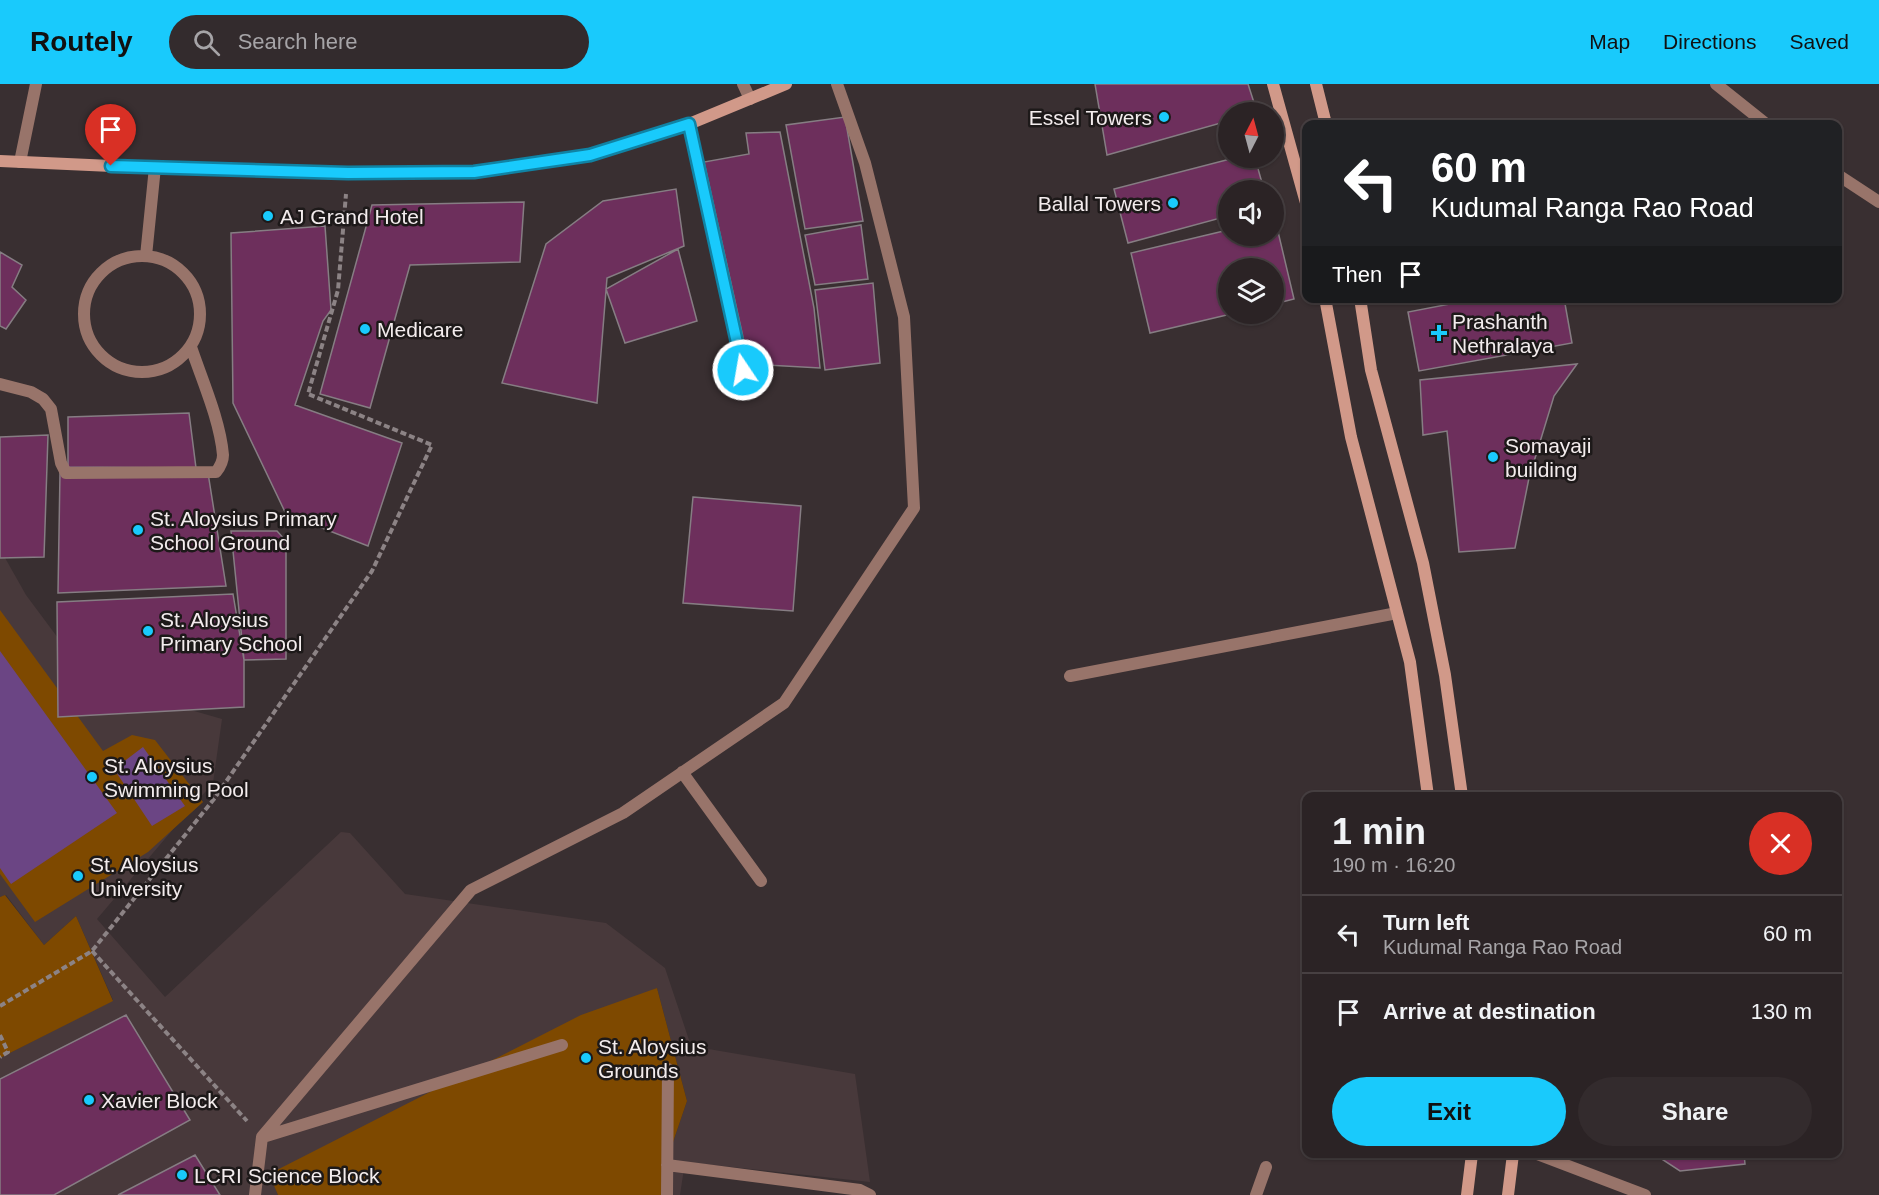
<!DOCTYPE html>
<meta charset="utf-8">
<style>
body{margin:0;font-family:Helvetica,sans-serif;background:#332b2d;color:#f1f3f6;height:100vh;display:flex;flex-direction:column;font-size:22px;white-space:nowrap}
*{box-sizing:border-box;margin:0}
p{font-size:20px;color:#a6a4a7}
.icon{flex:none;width:33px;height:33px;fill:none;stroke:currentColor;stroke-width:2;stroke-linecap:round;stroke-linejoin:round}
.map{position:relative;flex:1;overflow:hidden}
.sheet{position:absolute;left:1302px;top:708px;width:540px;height:366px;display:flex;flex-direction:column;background:#2b2325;border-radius:12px;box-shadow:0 2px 4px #0004,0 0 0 2px #474042}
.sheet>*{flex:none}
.top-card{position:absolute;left:1302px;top:36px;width:540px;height:183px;border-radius:12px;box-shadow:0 2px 4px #0004,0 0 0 2px #474042;background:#202124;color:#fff;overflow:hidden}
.needle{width:39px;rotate:6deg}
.controls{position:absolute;left:1218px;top:18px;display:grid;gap:12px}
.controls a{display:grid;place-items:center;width:66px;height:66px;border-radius:50%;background:#2b2325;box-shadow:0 2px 4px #0004,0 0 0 2px #474042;font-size:30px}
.pin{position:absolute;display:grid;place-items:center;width:51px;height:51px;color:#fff;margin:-62px -26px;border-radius:50% 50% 50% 0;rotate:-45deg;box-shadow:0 0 6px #0007}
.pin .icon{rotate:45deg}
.me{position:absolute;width:66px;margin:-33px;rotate:348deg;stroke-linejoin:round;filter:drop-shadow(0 0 4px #0008)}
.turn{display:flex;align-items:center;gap:21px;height:126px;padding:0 30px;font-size:27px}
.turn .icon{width:78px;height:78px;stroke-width:2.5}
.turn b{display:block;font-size:42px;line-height:51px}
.then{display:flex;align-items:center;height:57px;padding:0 30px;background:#0003;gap:12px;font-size:22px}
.round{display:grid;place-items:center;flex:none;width:63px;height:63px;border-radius:32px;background:#332b2d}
.overview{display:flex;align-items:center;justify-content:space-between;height:102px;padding:0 30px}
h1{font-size:36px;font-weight:700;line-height:45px}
.button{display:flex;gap:12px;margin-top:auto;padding:12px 30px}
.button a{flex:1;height:69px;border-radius:36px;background:#19cafc;color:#111;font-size:24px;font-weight:700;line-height:69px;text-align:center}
.button a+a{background:#332b2d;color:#f1f3f6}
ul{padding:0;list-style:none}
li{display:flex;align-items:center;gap:18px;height:78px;padding:0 30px;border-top:2px solid #474042}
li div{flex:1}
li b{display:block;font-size:22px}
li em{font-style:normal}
header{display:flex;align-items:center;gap:36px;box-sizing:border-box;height:84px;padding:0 30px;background:#19cafc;color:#111}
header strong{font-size:28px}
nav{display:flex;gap:33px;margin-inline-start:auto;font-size:21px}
.search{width:420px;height:54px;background:#332b2d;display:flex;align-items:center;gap:15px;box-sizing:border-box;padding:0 21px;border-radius:33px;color:#a6a4a7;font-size:22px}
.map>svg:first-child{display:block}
</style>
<header>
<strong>Routely</strong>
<div class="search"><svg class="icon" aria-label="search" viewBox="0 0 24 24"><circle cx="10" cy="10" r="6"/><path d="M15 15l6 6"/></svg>Search here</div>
<nav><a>Map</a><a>Directions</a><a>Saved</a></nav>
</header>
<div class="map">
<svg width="1879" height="1111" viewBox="0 0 1879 1111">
<rect width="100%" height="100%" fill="#392f31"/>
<path fill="#48393b" d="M0,465l26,46 64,86 132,38 -9,64 -13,15 3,4 -28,25 -78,92 68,78 176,-165 9,1 55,61 201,29 59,45 26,78 164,28 15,108 -185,-20 -5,33h-13l3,-44 17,-50 -30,-113 -387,186 8,21h-224l136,-75 -190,-41v-21l113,-58 -37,-84 -32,29 -38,-50 -6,2z"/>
<path fill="#7e4900" d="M0,526l103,141 29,-16 23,5 48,62 -55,50 -113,70 -35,-48z
M5,811l39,50 32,-29 37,85 -113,57v-161z
M657,904l30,113 -17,50 -3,44h-389l-9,-21 312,-159z"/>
<path fill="#6b4584" d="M0,567l117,162 -106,71 -11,-16z
M143,663l42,59 -33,20 -38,-57z"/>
<path fill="#6d2f5c" stroke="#867d83" stroke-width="1.5" d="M1095,0h153l9,28h-29v9l-121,34z
M845,33l18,104 -58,8 -19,-104z
M780,48l34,176 6,60 -71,-4 -45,-202 45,-8 -3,-21z
M1234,74h21l9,32h-36v26l-100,27 -14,-54z
M676,105l8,57 -77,32 -10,125 -95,-20 44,-139 57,-43z
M524,118l-4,60 -110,3 -40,143 -50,-14 52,-189z
M1275,135l19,80 -20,5v-36h-46v46h3l-81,19 -19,-80 97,-23v6h46v-16z
M861,141l7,54 -53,6 -10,-50z
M325,142l6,84 -8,11 -28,84 107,38 -34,103 -82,-32 -53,-111 -2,-170z
M678,165l19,72 -72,22 -19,-54z
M0,168l22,13 -10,22 14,13 -20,29 -6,-3z
M873,199l7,80 -55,7 -10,-80z
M1481,214h83l8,45 -153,28 -11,-59z
M1577,280l-23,32 -25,82 -14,70 -56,4 -12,-121 -24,4 -3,-55z
M189,329l7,55 -128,-1v-50z
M189,329l7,55 -128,-1v-50z
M48,351l-4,122 -44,1v-121z
M48,351l-4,122 -44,1v-121z
M60,389h148l18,113 -168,7z
M693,413l108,9 -8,105 -110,-8z
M231,447h46l9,10v118l-42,1z
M231,447h46l9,10v118l-42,1z
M233,510l11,66v47l-186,10 -1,-115z
M233,510l11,66v47l-186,10 -1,-115z
M126,931l64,105 -136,75h-54v-116z
M1654,1070h90l1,10 -65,7z
M195,1071l25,40h-102z"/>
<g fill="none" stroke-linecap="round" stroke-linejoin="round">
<path stroke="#8c8385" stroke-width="4" stroke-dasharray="6 3" stroke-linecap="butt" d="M92,867l155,170
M0,922l92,-55 122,-152 158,-228 60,-126 -124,-51 30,-104 8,-96
M0,951l8,17 -8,5"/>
<path stroke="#98746a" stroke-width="12" d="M84 230a58 58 0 1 1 116 0a58 58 0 1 1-116 0Z
M146,172l9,-89
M0,300l31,8 12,7 8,10 10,54 5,10 150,-1c4,-5 7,-10 7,-17 -3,-35 -21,-75 -32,-108
M682,688l79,109
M263,1053l299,-92
M255,1111l7,-58 209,-247 152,-77 161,-110 130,-195 -10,-191 -39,-154 -28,-79
M1256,1111l10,-28"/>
<path stroke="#98746a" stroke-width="12" d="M1716,0l50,40
M689,40l54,246
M20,78l16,-78
M1838,91l41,27
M1070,592l327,-63
M1537,1070l108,41
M667,1081l193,25 10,5
M667,1111l1,-126"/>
<path stroke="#98746a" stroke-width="12" d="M743,0l7,15"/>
<path stroke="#d19989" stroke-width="12" d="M1273,0l33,119
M1316,0l10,40
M0,77l134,6 214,6 126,-1 116,-17 99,-31 97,-40
M1325,214l26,139 59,225 18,134
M1360,214l11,72 52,193 22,112 17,121
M1467,1111l5,-41
M1508,1111l5,-41"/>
</g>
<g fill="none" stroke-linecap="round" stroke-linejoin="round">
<g stroke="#1083a4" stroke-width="15">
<path id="route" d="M111,82l237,7 126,-1 116,-17 99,-31 54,246"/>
</g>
<use href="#route" stroke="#19cafc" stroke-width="10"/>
</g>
<g fill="#19cafc" stroke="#1d1919" stroke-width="2">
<circle cx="1164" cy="33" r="6"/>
<circle cx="1173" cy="119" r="6"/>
<circle cx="268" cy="132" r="6"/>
<circle cx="365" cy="245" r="6"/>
<path d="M1436 240h6v6h6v6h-6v6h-6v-6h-6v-6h6z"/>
<circle cx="1493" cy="373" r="6"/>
<circle cx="138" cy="446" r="6"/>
<circle cx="148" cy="547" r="6"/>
<circle cx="92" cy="693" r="6"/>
<circle cx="78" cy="792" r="6"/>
<circle cx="586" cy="974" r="6"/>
<circle cx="89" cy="1016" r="6"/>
<circle cx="182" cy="1091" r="6"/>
</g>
<g text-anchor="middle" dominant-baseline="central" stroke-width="5" stroke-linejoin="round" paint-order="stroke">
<g font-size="21" fill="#f3eced" stroke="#1d1919" text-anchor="start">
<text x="1152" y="33" text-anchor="end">Essel Towers</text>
<text x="1161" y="119" text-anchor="end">Ballal Towers</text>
<text x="280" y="132">AJ Grand Hotel</text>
<text x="1452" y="237">Prashanth<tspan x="1452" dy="24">Nethralaya</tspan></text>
<text x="377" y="245">Medicare</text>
<text x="1505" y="361">Somayaji<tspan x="1505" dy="24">building</tspan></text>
<text x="150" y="434">St. Aloysius Primary<tspan x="150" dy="24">School Ground</tspan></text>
<text x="160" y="535">St. Aloysius<tspan x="160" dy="24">Primary School</tspan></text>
<text x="104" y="681">St. Aloysius<tspan x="104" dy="24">Swimming Pool</tspan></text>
<text x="90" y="780">St. Aloysius<tspan x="90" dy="24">University</tspan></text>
<text x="598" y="962">St. Aloysius<tspan x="598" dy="24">Grounds</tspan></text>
<text x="101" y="1016">Xavier Block</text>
<text x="194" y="1091">LCRI Science Block</text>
</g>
</g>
</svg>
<div class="controls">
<a><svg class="needle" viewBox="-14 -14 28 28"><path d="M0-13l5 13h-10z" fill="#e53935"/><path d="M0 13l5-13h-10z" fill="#a6a4a7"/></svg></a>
<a><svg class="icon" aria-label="sound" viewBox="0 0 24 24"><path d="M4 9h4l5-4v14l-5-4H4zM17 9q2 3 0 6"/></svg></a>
<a><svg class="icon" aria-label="layers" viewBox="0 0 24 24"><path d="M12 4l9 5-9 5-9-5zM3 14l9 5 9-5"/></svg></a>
</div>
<div class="pin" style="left:111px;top:82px;background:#d93025"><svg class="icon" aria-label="arrive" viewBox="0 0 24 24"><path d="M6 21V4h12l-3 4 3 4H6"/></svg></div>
<svg class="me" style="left:743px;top:286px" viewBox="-20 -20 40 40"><circle r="17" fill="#19cafc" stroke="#fff" stroke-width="3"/><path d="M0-11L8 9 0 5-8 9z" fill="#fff"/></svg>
<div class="top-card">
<div class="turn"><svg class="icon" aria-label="left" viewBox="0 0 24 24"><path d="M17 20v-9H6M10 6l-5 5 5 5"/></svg><div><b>60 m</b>Kudumal Ranga Rao Road</div></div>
<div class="then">Then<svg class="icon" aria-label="arrive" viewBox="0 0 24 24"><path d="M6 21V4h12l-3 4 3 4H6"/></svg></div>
</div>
<section class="sheet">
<div class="overview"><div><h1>1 min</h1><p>190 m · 16:20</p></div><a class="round" style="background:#d93025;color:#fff"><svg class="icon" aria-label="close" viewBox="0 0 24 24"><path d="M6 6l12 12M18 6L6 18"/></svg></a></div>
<ul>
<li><svg class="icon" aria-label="left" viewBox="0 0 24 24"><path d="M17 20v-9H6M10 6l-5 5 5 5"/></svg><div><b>Turn left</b><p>Kudumal Ranga Rao Road</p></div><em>60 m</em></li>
<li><svg class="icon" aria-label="arrive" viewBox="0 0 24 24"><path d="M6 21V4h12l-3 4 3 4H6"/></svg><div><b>Arrive at destination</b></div><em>130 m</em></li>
</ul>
<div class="button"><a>Exit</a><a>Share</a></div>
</section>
</div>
